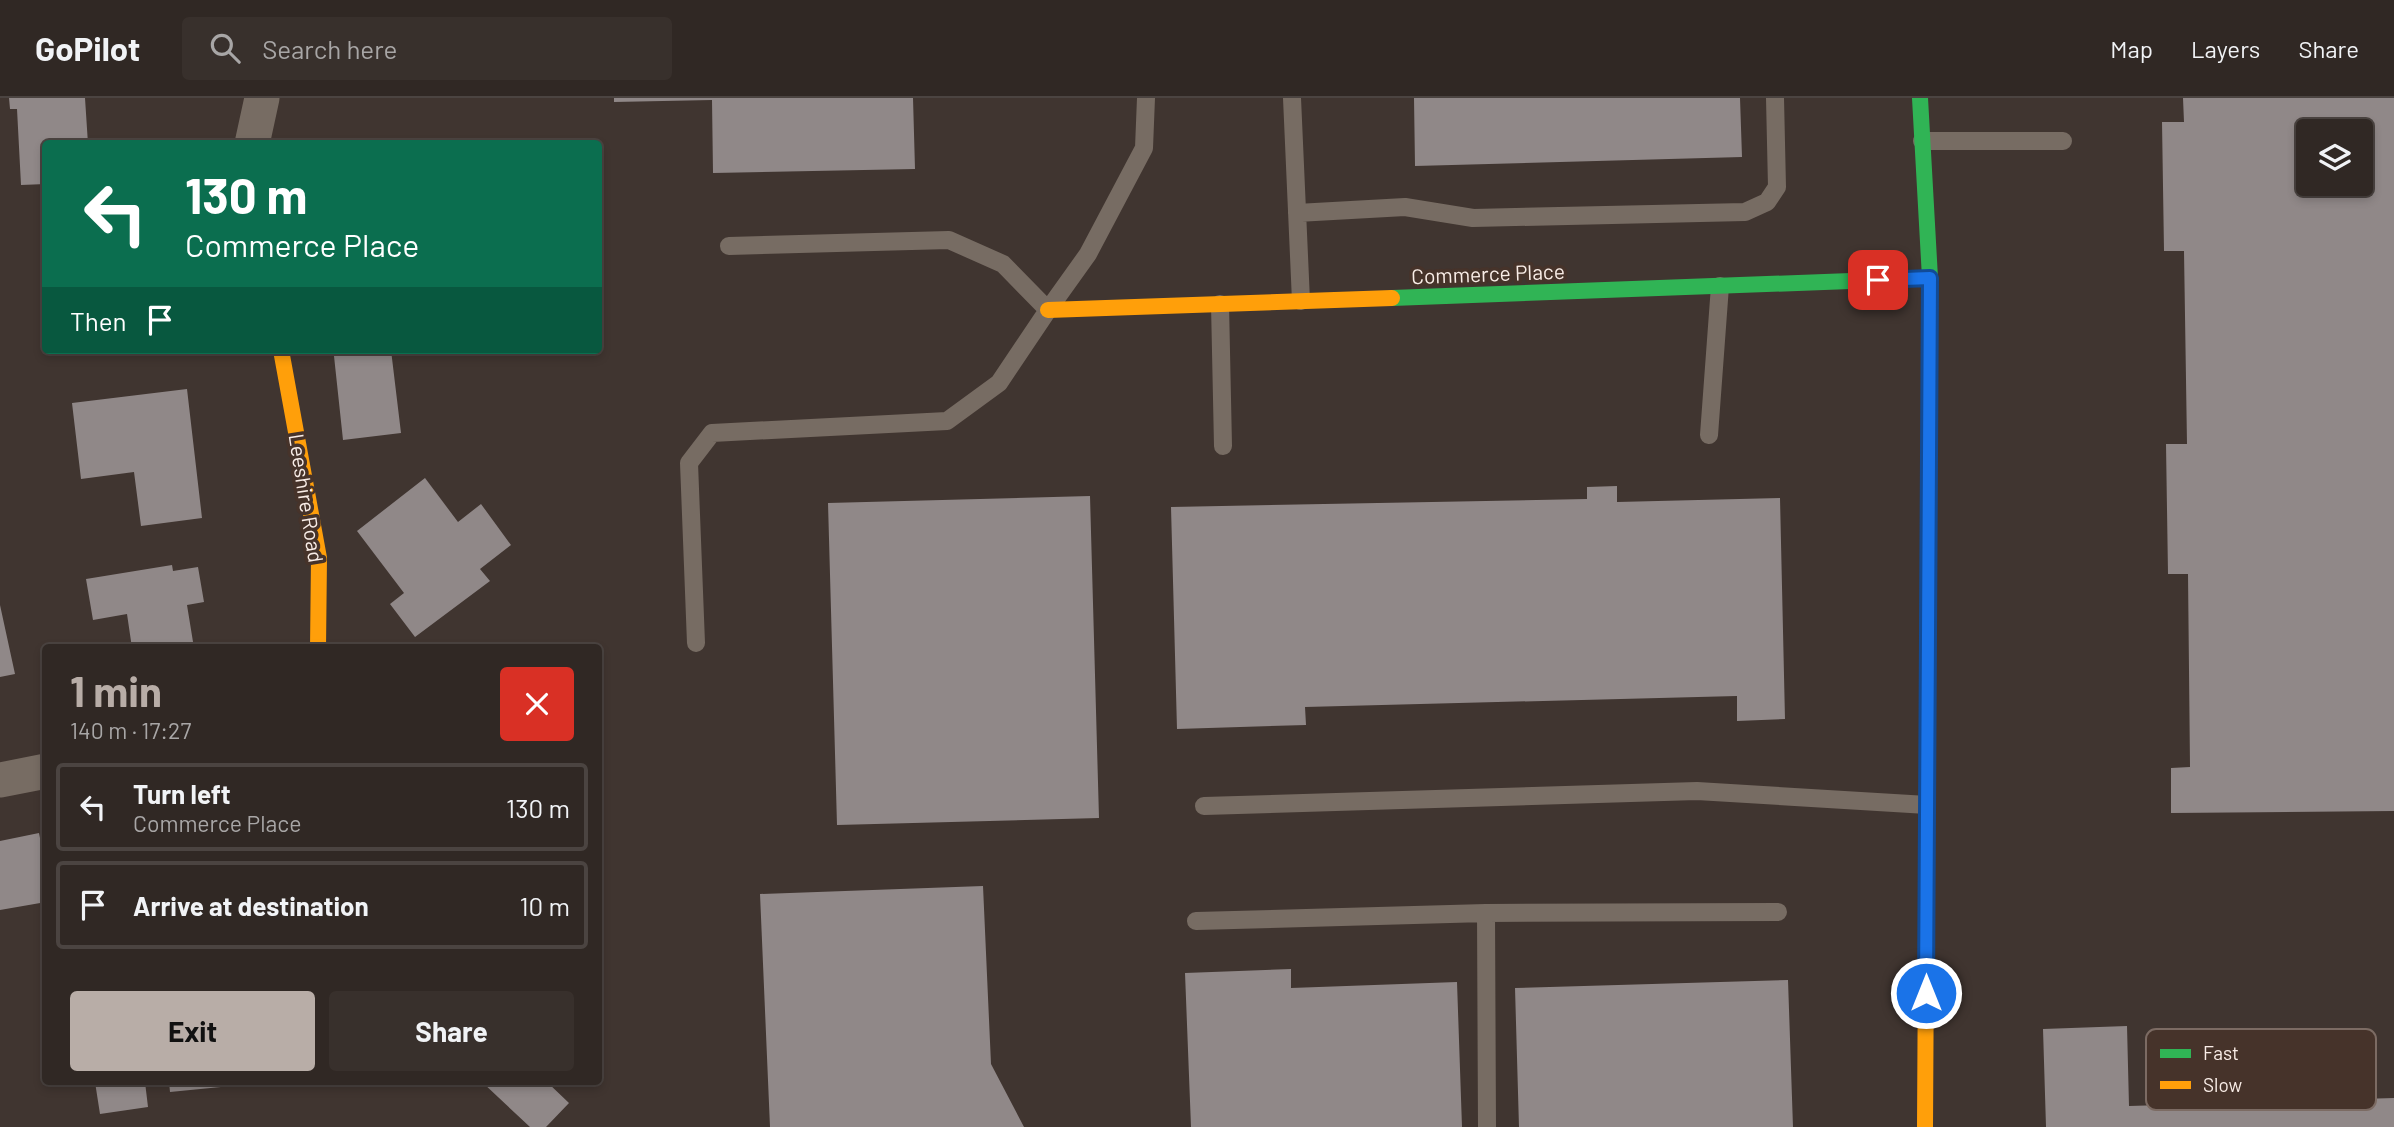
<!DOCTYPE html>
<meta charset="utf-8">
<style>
body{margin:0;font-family:Barlow,sans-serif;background:#38302c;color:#f1f3f6;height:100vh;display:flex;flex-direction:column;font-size:26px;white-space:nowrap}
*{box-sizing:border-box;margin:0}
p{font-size:23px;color:#a8a6a6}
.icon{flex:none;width:38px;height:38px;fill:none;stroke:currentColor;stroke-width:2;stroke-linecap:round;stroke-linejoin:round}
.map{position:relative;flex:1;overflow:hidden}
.side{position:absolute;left:42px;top:546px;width:560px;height:441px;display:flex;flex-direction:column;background:#302824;border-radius:7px;box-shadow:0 4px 10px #0003,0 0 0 2px #4b4441}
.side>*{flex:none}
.hud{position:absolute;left:42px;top:42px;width:560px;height:214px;border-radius:7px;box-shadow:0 4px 10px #0003,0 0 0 2px #4b4441;background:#0b6e4f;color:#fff;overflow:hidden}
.buttons{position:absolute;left:2296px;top:21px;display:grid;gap:14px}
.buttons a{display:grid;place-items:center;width:77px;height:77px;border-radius:7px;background:#302824;box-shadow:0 4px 10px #0003,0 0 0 2px #4b4441;font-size:35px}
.pin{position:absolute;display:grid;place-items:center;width:60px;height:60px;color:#fff;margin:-30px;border-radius:14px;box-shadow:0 4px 10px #0006}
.me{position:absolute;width:77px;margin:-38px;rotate:0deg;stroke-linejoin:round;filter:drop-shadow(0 0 5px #0008)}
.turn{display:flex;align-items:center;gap:24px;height:147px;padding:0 28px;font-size:32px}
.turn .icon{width:91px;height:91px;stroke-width:2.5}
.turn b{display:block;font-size:49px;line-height:60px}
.then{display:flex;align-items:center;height:66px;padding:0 28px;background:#0003;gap:14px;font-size:26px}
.round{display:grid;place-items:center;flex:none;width:74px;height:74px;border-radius:7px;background:#38302c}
.headline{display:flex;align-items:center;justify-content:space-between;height:119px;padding:0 28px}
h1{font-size:42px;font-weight:700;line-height:52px;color:#b8ada7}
.cta{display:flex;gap:14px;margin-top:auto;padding:14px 28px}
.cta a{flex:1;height:80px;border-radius:7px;background:#b8ada7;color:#111;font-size:28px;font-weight:700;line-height:80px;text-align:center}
.cta a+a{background:#38302c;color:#f1f3f6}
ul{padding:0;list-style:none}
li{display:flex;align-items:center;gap:21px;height:88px;margin:0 14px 10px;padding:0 14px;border:4px solid #4b4441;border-radius:7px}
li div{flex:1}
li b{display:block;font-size:26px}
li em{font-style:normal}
header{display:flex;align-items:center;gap:42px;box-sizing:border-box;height:98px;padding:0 35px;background:#302824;border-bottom:2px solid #4b4441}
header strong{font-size:33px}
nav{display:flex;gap:38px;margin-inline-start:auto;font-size:24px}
.search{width:490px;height:63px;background:#38302c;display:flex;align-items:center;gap:18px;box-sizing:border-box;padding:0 24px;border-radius:7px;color:#a8a6a6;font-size:26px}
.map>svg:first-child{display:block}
</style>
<header>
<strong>GoPilot</strong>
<div class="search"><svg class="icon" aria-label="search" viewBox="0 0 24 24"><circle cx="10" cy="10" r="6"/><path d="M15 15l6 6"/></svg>Search here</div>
<nav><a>Map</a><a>Layers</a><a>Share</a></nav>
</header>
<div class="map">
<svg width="2394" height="1029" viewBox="0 0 2394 1029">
<rect width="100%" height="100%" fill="#403530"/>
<path fill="#908888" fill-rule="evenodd" d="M9,0h76l3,46h-42v40l-25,1 -4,-76h-7z
M614,0h299l2,71 -202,4 -1,-73 -98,2z
M1414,0h326l2,59 -327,9z
M2183,0h211v713l-223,2v-45l19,-1 -2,-193h-20l-2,-130h21l-3,-193h-20l-2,-129h22zM2308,33h53v53h-53z
M389,252h2l10,83 -58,7 -9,-84z
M187,291l15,129 -61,8 -7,-54 -53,7 -9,-76z
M425,380l33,44 23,-18 30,41 -31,24 10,12 -75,56 -25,-33 14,-11 -47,-62z
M1617,388v16l163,-4 5,221 -48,2v-25l-432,11 1,18 -129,4 -6,-222 416,-8v-12z
M1090,398l9,322 -262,7 -9,-322z
M172,467l1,6 25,-4 6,35 -17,3 7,43h-62l-5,-34 -34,6 -7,-41z
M0,507l15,69 -15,3z
M39,735l7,35v34l-46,8v-69z
M983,788l8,178 33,63h-254l-10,-233z
M1291,871v19l166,-6 5,145h-271l-6,-154z
M1788,882l5,147h-274l-4,-139z
M2127,928l2,80 265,-8v29h-348l-3,-98z
M95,984h50l3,25 -48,7z
M169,984h62v4l-61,6z
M482,984h65l22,21 -23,24h-16z"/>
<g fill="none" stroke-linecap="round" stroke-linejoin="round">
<path stroke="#776c63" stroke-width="18" d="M1292,0l9,203
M1922,43h141
M1297,115l108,-6 68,11 272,-6 22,-10 10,-15 -2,-89
M1220,206l3,142
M1048,212l40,-56 56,-106 2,-50
M1709,337l11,-149
M696,545l-7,-180 23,-30 235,-12 52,-38 49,-73 -45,-46 -54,-24 -220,6
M1204,708l493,-15 230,14
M1196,823l290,-8
M1487,1029l-1,-214 292,-1"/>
<path stroke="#776c63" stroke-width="35" d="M252,46l10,-46
M0,682l46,-9"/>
<path stroke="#30b455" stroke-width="16" d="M1920,0l10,180 -2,326
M1392,200l538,-20"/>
<path stroke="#ff9f0a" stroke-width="16" d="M1048,212l344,-12
M281,252l38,208 -1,90
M1925,1029l3,-523"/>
</g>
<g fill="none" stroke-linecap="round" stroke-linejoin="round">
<g stroke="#114b97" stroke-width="18">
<path id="route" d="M1878,182l52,-2 -4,715"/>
</g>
<use href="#route" stroke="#1a73e8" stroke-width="12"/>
</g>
<g text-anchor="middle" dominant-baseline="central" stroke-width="7" stroke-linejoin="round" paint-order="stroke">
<g font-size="21" fill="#f9ede7" stroke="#46332a">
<text transform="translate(1488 175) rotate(-2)">Commerce Place</text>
<text transform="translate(307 400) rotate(81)">Leeshire Road</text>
</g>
</g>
<rect x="2146" y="931" width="230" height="81" rx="10" fill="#46332a" stroke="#7c6b63" stroke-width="2"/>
<rect x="2160" y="951" width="31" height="9" fill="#30b455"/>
<rect x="2160" y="983" width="31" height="8" fill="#ff9f0a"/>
<g font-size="19" fill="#f9ede7">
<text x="2203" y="962">Fast</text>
<text x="2203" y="994">Slow</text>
</g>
</svg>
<div class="buttons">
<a><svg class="icon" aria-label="layers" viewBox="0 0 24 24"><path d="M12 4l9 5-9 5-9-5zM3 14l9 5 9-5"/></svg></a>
</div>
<div class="pin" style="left:1878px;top:182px;background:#d93025"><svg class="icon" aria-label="arrive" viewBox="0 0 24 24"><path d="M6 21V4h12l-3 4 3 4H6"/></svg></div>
<svg class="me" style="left:1926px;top:895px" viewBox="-20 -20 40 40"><circle r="17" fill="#1a73e8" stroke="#fff" stroke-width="3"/><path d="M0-11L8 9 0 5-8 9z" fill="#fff"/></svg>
<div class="hud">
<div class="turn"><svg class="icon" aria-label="left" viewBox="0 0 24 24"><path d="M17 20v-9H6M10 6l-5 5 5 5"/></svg><div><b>130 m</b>Commerce Place</div></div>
<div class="then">Then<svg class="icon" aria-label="arrive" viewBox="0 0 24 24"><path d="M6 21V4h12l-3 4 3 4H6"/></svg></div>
</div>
<section class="side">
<div class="headline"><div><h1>1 min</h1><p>140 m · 17:27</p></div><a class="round" style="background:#d93025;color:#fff"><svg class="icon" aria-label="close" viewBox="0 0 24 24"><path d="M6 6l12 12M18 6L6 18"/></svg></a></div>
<ul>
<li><svg class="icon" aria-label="left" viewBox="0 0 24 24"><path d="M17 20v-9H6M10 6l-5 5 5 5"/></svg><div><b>Turn left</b><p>Commerce Place</p></div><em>130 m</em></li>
<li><svg class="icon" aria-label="arrive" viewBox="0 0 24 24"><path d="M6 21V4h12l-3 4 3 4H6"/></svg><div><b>Arrive at destination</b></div><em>10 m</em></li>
</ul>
<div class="cta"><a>Exit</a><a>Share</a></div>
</section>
</div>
